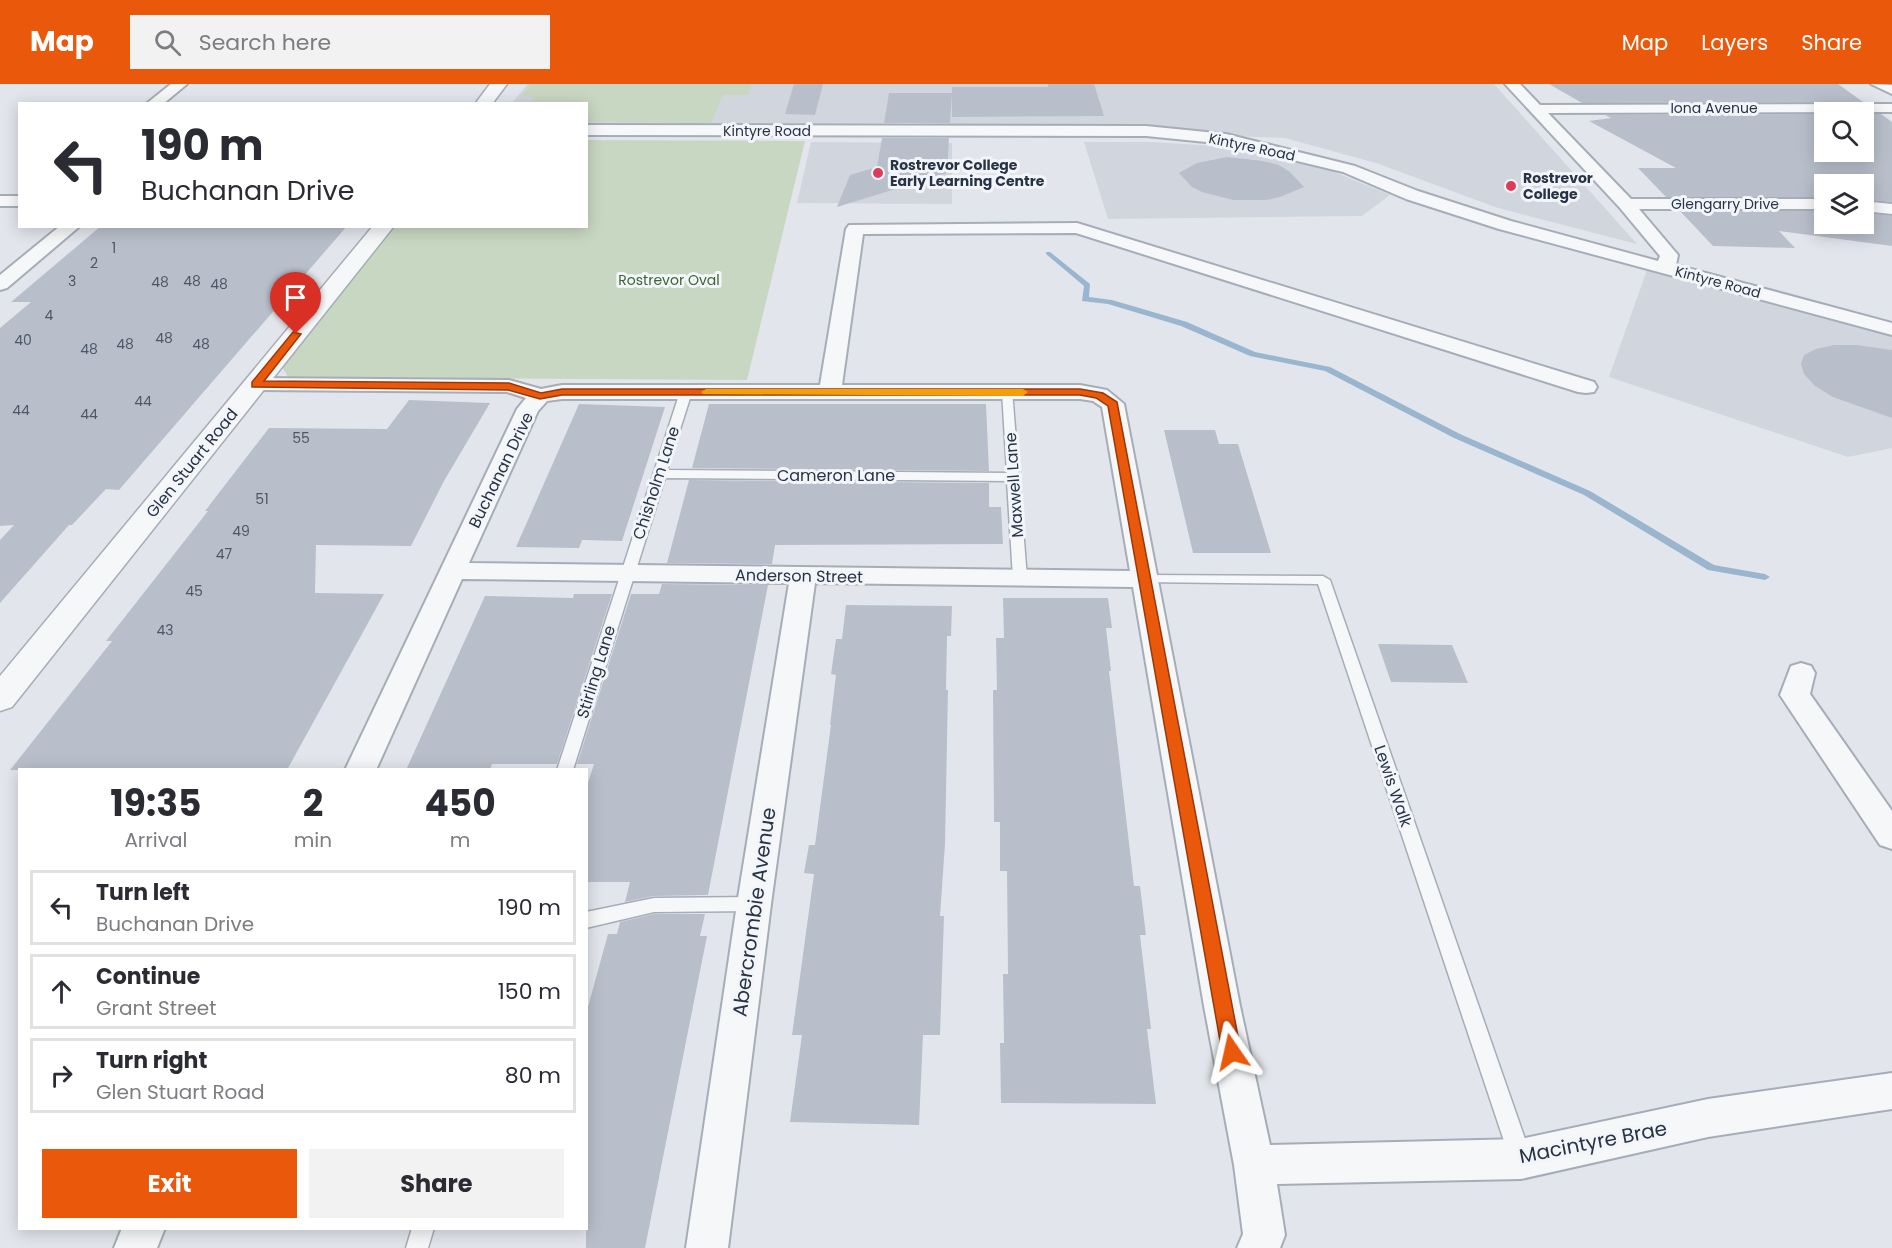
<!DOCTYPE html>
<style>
body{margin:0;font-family:Poppins,sans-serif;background:#f2f2f3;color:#2b2b33;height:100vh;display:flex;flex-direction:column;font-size:22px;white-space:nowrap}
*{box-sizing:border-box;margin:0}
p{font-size:20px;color:#7c7c81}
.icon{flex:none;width:33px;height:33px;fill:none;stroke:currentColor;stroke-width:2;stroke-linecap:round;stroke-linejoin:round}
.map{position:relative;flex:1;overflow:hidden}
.details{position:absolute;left:18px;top:684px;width:570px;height:462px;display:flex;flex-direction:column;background:#fff;border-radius:0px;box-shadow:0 3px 15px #0003}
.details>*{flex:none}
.guide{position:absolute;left:18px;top:18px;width:570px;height:126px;border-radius:0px;box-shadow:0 3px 15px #0003;background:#fff;color:#2b2b33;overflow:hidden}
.controls{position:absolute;left:1814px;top:18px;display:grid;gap:12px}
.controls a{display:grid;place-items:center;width:60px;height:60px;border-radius:0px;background:#fff;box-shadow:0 3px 15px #0003;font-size:30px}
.pin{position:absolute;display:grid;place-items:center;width:51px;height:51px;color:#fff;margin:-62px -26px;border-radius:50% 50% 50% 0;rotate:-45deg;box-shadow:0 0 6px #0007}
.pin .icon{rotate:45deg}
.me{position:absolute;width:66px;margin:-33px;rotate:349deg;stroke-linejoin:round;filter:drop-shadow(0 0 4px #0008)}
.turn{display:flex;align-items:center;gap:21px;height:126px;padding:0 24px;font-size:27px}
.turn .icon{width:78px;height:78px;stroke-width:2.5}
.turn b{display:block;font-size:42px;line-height:51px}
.eta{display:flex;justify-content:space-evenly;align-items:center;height:102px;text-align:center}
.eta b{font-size:36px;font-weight:700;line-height:42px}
.primary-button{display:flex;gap:12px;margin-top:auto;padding:12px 24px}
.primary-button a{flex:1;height:69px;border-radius:0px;background:#ea580c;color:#fff;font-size:24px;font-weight:700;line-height:69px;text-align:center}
.primary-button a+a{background:#f2f2f3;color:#2b2b33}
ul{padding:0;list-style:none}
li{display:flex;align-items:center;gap:18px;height:75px;margin:0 12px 9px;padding:0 12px;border:3px solid #e1e1e2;border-radius:0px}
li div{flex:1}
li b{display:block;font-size:22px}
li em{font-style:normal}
header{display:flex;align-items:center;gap:36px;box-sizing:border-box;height:84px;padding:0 30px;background:#ea580c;color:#fff}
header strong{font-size:28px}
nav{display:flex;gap:33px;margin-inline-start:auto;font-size:21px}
.search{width:420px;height:54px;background:#f2f2f3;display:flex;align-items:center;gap:15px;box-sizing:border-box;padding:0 21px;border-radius:0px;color:#7c7c81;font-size:22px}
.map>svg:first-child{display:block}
</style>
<header>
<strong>Map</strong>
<div class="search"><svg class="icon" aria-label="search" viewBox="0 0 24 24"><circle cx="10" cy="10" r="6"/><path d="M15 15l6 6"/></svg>Search here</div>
<nav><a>Map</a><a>Layers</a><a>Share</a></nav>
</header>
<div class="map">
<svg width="1892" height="1164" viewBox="0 0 1892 1164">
<rect width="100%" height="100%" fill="#e2e6ec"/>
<path fill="#d0d5de" d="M528,0h966l143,160 -139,-36 -122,-45 -91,-25 -373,-15 -325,2 -1,-21h-75z
M811,58l141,1v61l-155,-1z
M1084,58h66l84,5 93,22 63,26 -28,21 -254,3z
M1647,186l245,66v112l-44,9 -239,-80z"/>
<path fill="#c8d7c2" d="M531,0h221l-4,11h-25l-12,28 -124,-1 -1,-18 -57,-1 5,-6 -13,-1z
M587,56l218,1 -58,239 -459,-3 -6,-10 113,-140 191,-1z"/>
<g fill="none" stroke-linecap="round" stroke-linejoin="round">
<path fill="#9ab6cf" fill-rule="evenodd" d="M1046,168h4l40,32 -1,13 23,3 75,22 68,30 75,15 130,67 130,57 124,74 51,9 5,3 -5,3 -57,-10 -124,-75 -130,-57 -129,-67 -75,-15 -69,-30 -73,-22 -26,-3 2,-15 -38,-32z"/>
</g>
<path fill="#b9bfca" d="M794,0h29l-8,31 -30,-1z
M1048,0h46l10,32 -152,1v-30h96z
M1549,0h289l25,18 -281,1z
M889,9h63l-2,30h-66z
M1824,30v38h39v-38h18l11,8v80l-29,-3v-15h-39v13h-158l-28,-29h38l-87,-47 22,-3 -6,-3z
M882,54h67l-2,35 -110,34 13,-32 27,-8z
M1227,73l36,4 16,4 11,7 14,15 -24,10 -14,3h-33l-31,-8 -10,-5 -13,-14 18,-10z
M1680,127h144v13h39v-11l29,3v30l-113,-15 16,17 -82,-2z
M101,142h246l-228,264 -13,-1 -34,36h-3l-69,78v-63l14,-15 -14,1v-198l31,-26h-20z
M1834,261h23l35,5v68l-59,-21 -18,-11 -11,-12 -3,-10 3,-9 12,-6z
M409,316l81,3 -46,78 -33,65 -95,-1 -1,48 69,1 -97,176h-277l102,-129h-6l102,-130h-3l64,-83 118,1z
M579,320l86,3 -43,134 -40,-1 -3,8 -63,-1z
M709,320h277l3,67 -297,-3z
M1164,346h51l4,14h19l33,109h-78z
M689,396l300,3v24h12l2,37 -228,1 -3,19 -105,-1z
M662,500l106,1 -60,310 -54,1 -29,6 5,-20h-44v-93l8,-25h-17l54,-170h28z
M574,510h38l-55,170h-65l-2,6h-84l79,-174 88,2z
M1003,514h105l4,30h-6l5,43h-2l25,215h6l6,49h-6l11,94h-4l9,75 -155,-1 -1,-60h4l-1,-69h5l-1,-103h-7v-49h-6l-1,-132h4l-1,-52h8z
M846,521l106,1 -1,30h-4l-1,54h2l-3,154 -5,72h4l-4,119h-17l-4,90 -129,-3 12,-87h-10l22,-161 -10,-1 5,-28h6l16,-120h-1l6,-50 -5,-1 5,-35h6z
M1378,560l74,1 16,38 -77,-1z
M654,830h51l-5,22h7l-62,312h-59v-234l22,-80h9l3,-12z"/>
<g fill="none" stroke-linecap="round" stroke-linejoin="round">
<g stroke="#a6adb7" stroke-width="3">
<path id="service" d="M686,305l6,3 -25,78 340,3 -5,-81 6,-3 4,1 15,188 -7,4 -7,-4 -6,-97 -342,-3 -92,292h-16l123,-378z
M1145,491l178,1 7,4 202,579 -3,7 -8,3 -8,-3 -3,-7 -192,-575 -178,-2 -2,-3 2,-3z
M754,813l6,2 3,5 -3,5 -6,2 -100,1 -68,16v-16l68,-14z
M412,1144h22l-6,20h-22z"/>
</g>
<g stroke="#a6adb7" stroke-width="4">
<path id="minor" d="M171,0h16l-24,20h-17z
M1505,0h15l20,21 352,-1v8l-344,1 83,86h193v10h-185l39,46 -2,10 216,58v12l-393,-106 -93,-30 -63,-27 -117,-28 -80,-8 -560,-1v-10l560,1 80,8 129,32 63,25 93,30 147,40 2,-5 -40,-48z
M1871,0l21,1v9z
M0,112h20v10h-20z
M1863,117l29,3v10l-29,-3z
M1077,139l517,159 3,5 -3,5 -8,1 -8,-1 -502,-159 -213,1 -21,151h238l27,5 17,14 116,602 30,139 251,-6 187,-40 184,-26v36l-184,28 -187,42 -244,5 8,51 -5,13h-43l6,-14 -9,-69 -30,-159 -71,-419 -318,-4 -44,321 -43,344h-42l51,-344 52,-321 -327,-4 -86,191h-31l172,-361 9,-11 -19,-6 -251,-2 -8,-1 -3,-5 3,-5 8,-1 253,2 32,9 21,-4h258l26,-156 3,-4zM562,315h518l13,2 9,6 28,164 -661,-8 69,-152 9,-10z
M60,142h20l-73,62 -7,2v-15z
M1801,579l10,3 4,7 -5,21 82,117v38l-12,-4 -100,-150 11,-29z
M122,1144h43l-8,20h-43z"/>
</g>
<g stroke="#a6adb7" stroke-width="3">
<path id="tertiary" d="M490,0h17l-15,20h-17z
M373,142h21l-382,481 -12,4v-35z"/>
</g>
<use href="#service" fill="#f5f7f9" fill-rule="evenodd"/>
<use href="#minor" fill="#f5f7f9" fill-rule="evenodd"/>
<use href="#tertiary" fill="#f5f7f9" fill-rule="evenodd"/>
</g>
<path fill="#ea580c" stroke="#983908" stroke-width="1.5" d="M293,248l8,2 -37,47 245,2 32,10 21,-4h518l23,4 14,9 124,650 -3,5 -6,3 -7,-3 -3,-5 -114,-646 -12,-8 -16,-3h-518l-22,4 -32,-9 -256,-3v-5z"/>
<path fill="#f59e0b" d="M706,305h317l5,3 -5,4 -320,-2 -2,-2z"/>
<g fill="#dc3c5a" stroke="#f2f5f9" stroke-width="2">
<circle cx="878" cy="89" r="6"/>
<circle cx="1511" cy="102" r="6"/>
</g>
<g text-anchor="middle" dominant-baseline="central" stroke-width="6" stroke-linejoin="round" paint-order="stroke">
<g font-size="14" fill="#283446" stroke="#f2f5f9">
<text x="1714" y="24">Iona Avenue</text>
<text x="767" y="47">Kintyre Road</text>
<text transform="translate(1252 63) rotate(12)">Kintyre Road</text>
<text x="1725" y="120">Glengarry Drive</text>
<text transform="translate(1718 198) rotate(15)">Kintyre Road</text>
</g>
<g font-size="14" font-weight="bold" fill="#283446" stroke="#f2f5f9" text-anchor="start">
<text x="890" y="81">Rostrevor College<tspan x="890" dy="16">Early Learning Centre</tspan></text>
<text x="1523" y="94">Rostrevor<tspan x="1523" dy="16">College</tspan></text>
</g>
<g font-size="14" fill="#4c5767">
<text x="114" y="164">1</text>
<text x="94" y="179">2</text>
<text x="72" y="197">3</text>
<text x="192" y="197">48</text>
<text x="160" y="198">48</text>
<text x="219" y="200">48</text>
<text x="49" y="231">4</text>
<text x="164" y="254">48</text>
<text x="23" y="256">40</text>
<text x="125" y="260">48</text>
<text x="201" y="260">48</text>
<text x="89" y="265">48</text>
<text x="143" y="317">44</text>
<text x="21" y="326">44</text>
<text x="89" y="330">44</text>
<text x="301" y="354">55</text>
<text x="262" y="415">51</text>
<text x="241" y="447">49</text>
<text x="224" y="470">47</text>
<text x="194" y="507">45</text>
<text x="165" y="546">43</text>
</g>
<g font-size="14" fill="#3f6334" stroke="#f2f5f9">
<text x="669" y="196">Rostrevor Oval</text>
</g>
<g font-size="16" fill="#283446" stroke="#f2f5f9">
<text transform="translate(192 379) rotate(-51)">Glen Stuart Road</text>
<text transform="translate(501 386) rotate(-64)">Buchanan Drive</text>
<text x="836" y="391">Cameron Lane</text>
<text transform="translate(656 399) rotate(-72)">Chisholm Lane</text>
<text transform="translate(1014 401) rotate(-94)">Maxwell Lane</text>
<text transform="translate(799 492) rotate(1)">Anderson Street</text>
<text transform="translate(596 588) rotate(-73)">Stirling Lane</text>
<text transform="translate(1393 702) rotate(71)">Lewis Walk</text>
</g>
<g font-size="20" fill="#283446" stroke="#f2f5f9">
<text transform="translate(754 828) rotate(-82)">Abercrombie Avenue</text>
<text transform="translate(1593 1058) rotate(-11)">Macintyre Brae</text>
</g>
</g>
</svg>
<div class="controls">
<a><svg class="icon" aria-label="search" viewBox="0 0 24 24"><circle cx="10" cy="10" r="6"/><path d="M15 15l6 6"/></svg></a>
<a><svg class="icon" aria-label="layers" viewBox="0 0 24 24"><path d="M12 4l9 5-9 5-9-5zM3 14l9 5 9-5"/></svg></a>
</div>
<div class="pin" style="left:296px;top:250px;background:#d93025"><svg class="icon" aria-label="arrive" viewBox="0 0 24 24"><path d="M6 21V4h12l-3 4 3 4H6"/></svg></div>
<svg class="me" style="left:1232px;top:968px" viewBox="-20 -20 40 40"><path d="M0-17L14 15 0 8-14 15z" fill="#ea580c" stroke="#fff" stroke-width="4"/></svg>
<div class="guide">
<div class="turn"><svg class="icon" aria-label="left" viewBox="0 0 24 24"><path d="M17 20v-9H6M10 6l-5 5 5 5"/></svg><div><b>190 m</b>Buchanan Drive</div></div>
</div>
<section class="details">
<div class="eta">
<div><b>19:35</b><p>Arrival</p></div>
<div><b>2</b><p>min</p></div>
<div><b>450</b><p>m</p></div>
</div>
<ul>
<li><svg class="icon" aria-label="left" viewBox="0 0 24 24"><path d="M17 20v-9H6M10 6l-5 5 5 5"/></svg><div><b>Turn left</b><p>Buchanan Drive</p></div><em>190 m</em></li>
<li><svg class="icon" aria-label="ahead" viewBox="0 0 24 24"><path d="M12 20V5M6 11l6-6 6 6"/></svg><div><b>Continue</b><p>Grant Street</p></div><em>150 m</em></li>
<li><svg class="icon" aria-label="right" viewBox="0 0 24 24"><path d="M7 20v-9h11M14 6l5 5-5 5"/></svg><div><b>Turn right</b><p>Glen Stuart Road</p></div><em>80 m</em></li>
</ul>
<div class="primary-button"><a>Exit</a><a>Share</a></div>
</section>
</div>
